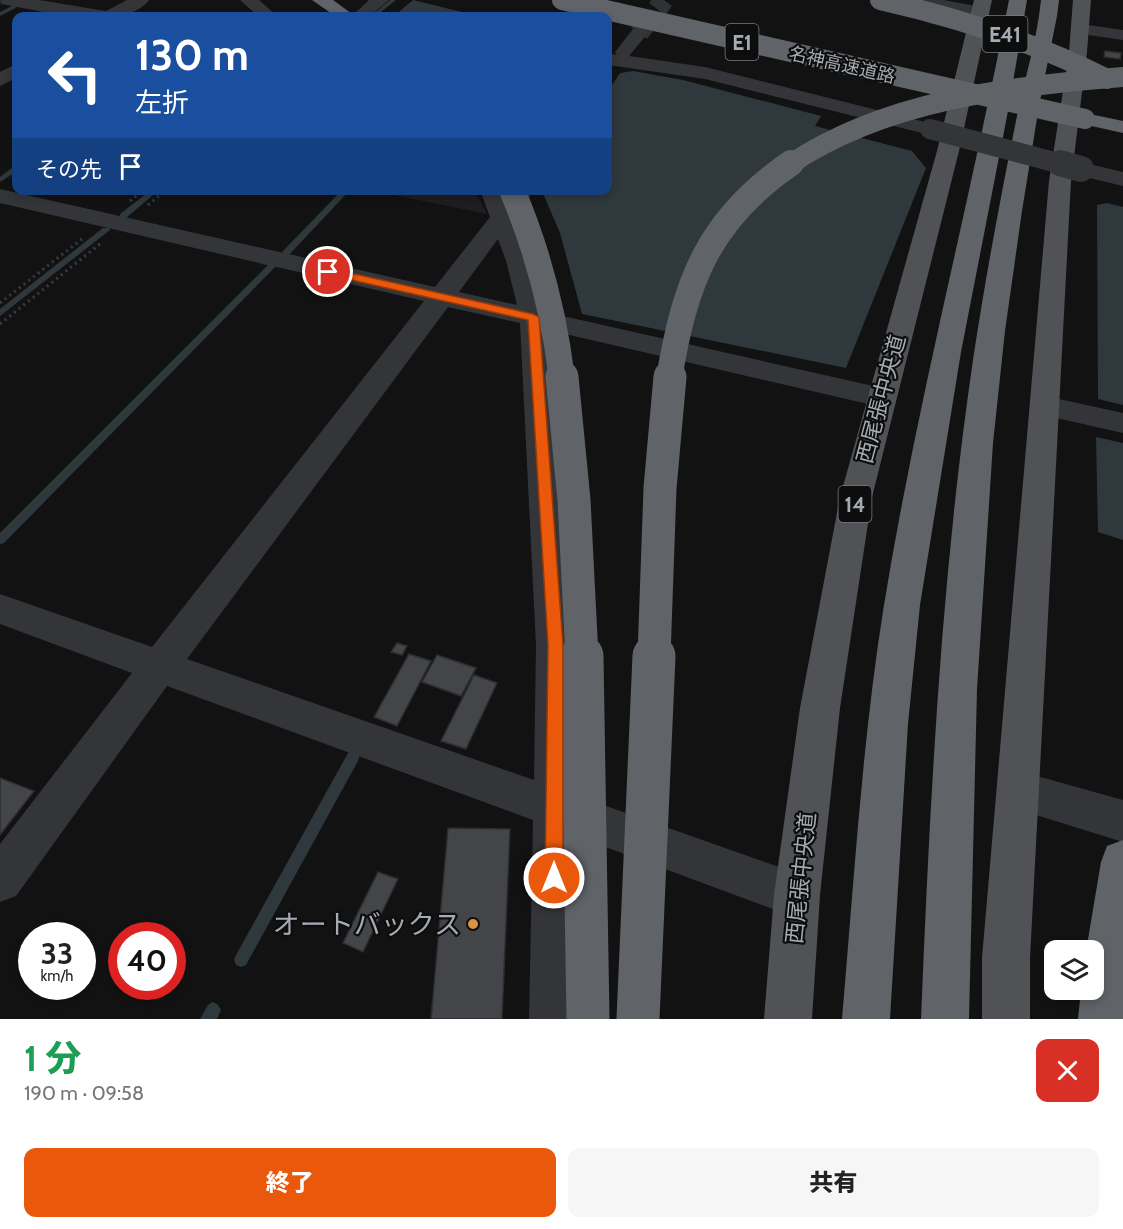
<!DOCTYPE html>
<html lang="ja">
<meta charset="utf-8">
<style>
body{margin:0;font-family:Cabin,"Noto Sans JP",sans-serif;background:#f6f6f6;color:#222;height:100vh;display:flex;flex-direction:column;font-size:22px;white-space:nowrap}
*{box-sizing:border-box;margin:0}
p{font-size:20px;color:#767676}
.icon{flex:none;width:33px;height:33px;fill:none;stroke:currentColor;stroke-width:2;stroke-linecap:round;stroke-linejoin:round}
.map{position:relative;height:1019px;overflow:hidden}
.sheet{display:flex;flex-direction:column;background:#fff;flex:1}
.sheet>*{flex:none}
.banner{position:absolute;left:12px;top:12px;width:600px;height:183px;border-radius:12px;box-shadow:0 3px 9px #0003;background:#1a4fa0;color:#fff;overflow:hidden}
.buttons{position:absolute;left:1044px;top:940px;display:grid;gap:12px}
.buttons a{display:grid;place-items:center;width:60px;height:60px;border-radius:12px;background:#fff;box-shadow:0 3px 9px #0003;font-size:30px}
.speed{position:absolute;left:18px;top:922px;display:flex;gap:12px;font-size:30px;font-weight:700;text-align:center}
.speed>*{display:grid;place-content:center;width:78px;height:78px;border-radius:50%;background:#fff;box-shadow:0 3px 9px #0003;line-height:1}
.speed small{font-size:15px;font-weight:400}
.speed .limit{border:9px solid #d22;background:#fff;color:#111}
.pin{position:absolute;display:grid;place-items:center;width:51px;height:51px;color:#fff;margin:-26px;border:3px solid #fff;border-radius:50%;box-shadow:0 2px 6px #0007}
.me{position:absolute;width:66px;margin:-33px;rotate:0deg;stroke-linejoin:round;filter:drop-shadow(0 0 4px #0008)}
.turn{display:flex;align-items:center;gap:21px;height:126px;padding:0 24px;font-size:27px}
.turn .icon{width:78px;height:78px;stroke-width:2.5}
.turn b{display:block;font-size:42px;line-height:51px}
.then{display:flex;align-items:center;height:57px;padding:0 24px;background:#0003;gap:12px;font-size:22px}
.round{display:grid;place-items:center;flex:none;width:63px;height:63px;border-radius:12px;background:#f6f6f6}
.headline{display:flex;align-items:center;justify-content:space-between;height:102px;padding:0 24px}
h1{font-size:36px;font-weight:800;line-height:45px;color:#1e9e55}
.cta{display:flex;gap:12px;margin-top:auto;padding:12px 24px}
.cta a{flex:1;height:69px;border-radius:12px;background:#ea580c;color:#fff;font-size:24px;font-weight:800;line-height:69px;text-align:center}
.cta a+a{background:#f6f6f6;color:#222}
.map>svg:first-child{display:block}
</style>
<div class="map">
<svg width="1123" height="1019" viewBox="0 0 1123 1019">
<rect width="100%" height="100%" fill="#121213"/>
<path fill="#1e1e20" d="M374,191h101l12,23 -5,-1z"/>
<path fill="#2f383c" d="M413,0l65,16h-84z
M633,71l50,9 138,36 -6,10 97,25 14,17 -80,200 -264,-54 -22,-81 -18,-42 66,-1v-99l12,-18z
M1107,203l16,4v198l-25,-6 -1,-194z
M1096,437l27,6v97l-25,-8z"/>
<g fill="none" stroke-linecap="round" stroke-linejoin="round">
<path fill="#2f383c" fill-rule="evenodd" d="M390,0h6l-20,16h-5z
M14,5l5,1 -19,10v-4z
M245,14l2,2h-6l1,-1z
M13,167h3v5l-16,10v-5z
M151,190h8l-33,28h-6v-4z
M342,190h8l-62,66h-6v-4z
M103,228h6l1,2 -110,86v-7z
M261,260l13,2 4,2 -274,279 -4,1v-11l268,-268 -7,-1z
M353,751l5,2 1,4 -1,4 -112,204 -5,2 -5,-2 -2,-5 2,-5 112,-202z
M213,1002l5,3 3,5 -4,9h-17l8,-14z"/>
</g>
<path fill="#444548" stroke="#2c2d2f" stroke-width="1.5" d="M1105,51l16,2 -1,6 -16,-2z
M397,643l10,3 -5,9 -11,-3z
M409,654l22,7 -34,65 -23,-9z
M437,655l39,13 -15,28 -39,-14z
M474,675l23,8 -31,66 -25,-8z
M0,778l34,13 -34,44z
M448,828l62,1 -8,190h-71z
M378,872l20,7 -35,73 -20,-9z"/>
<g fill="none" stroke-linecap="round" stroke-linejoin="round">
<path stroke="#2f3133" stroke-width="20" stroke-dasharray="20 10" stroke-linecap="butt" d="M639,33l25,-33"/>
<path stroke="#3a3c3f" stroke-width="3" stroke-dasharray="2 4" stroke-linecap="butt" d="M130,201l13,-11
M148,205l18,-15
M0,303l82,-64
M0,324l100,-80"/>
<path fill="#333538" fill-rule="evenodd" d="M0,0h39l67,11 21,-11h22c-25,33 -108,11 -142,5l-6,-1z
M240,0h19l18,16h-19z
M369,0h20l-19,16h-18z
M908,0h36l42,8 3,4 -3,4 -6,1 -63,-12 -6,-1z
M1081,24l42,6v10l-48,-7 -3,-4 3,-4z
M639,28l6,1 3,4 -19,23 76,11 232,58 4,4 -4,4 -7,2 -225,-56 -97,-14v-12l8,2 -1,-3 18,-23z
M16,64v14l-16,8v-14z
M1081,162l42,10v14l-50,-12 -3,-5 3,-5z
M0,189l435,98 55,-70 -10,-27h23l2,7 6,-7h23l-20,28 18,43 13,51 346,78 5,7 -5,7 -10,3 -333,-77 26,315 1,150 238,84 7,16 -7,16 -16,7 -221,-82 1,183h-48l4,-199 -366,-134 -151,210 -16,6v-58l132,-171 -132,-49v-30l152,53 272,-346 -424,-98zM498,239l8,22 11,44 -58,-13zM448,307l72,16 16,322 -2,135 -347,-121z
M1045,396l78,17v20l-89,-20 -4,-7 4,-7z
M1019,771l104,29v42l-119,-37 -6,-14 6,-14z"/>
<path fill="#505256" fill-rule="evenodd" d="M974,0h18l-33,151 -87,346 -32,211 -20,187 -8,124h-48l10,-124 26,-187 40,-211 97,-346z
M1073,0h18l-4,52 -16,129 -41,777v61h-48v-61l67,-777 20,-129z"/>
<path fill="#606368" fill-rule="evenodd" d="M312,0h21l22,16h-20z
M1009,0h18l-19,111 -47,241 -41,253 -12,119 -18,295h-48c12,-138 20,-277 42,-414 33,-203 86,-403 125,-605z
M1041,0h18l-2,16 -18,90 -17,105 -17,120 -12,112 -16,246 -8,330h-48c9,-220 20,-441 52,-659 12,-80 27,-160 43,-239 8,-41 21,-80 25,-121z
M1085,113l38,8v12l-45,-10 -3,-4 3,-4z
M1123,840v179h-45l3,-29h13v-39h-8l15,-89 6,-16z"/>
<path stroke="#333538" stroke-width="20" d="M930,129l135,36"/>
<path stroke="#333538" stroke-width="26" d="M1060,163l21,6"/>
<path stroke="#606368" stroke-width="20" d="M562,0l523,119
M880,0c79,18 155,42 227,79
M789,165c96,-65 221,-79 334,-88"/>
<path stroke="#606368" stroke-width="26" d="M512,190c26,61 42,123 50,189
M669,379c16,-97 39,-159 122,-216"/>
<path stroke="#606368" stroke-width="33" d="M562,377l12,123 8,157
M654,657l6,-169 10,-111"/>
<path stroke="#606368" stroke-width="43" d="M582,656l6,363
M638,1019l16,-363"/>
</g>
<path fill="#ea580c" stroke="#983908" stroke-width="1.5" d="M328,268l205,46 6,3 24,328v233l-2,6 -7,3 -6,-3 -3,-6 3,-233 -20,-325 -203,-46 -2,-2z"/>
<circle fill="#db9342" stroke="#0d0d0e" stroke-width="2" cx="473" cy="924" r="6"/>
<g text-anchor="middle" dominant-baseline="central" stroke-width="4.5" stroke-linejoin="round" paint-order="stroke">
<g font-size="18" fill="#a5abb2" stroke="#0d0d0e">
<text transform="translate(842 65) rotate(13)">名神高速道路</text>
</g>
<g fill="#0d0d0e" stroke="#777c81" stroke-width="1.5">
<rect x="982.5" y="16" width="45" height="36" rx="4.5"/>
<rect x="725.5" y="24" width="33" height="36" rx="4.5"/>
<rect x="838.5" y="486" width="33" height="36" rx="4.5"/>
</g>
<g font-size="21" font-weight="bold" fill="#a5abb2">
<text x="1005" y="34">E41</text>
<text x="742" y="42">E1</text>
<text x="855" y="504">14</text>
</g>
<g font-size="22" fill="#a5abb2" stroke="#0d0d0e">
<text transform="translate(881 399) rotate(-75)">西尾張中央道</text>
<text transform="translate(801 878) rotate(-84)">西尾張中央道</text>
</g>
<g font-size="27" fill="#a5abb2" stroke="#0d0d0e" text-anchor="end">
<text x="461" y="924">オートバックス</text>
</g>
</g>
</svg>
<div class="buttons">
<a><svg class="icon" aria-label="layers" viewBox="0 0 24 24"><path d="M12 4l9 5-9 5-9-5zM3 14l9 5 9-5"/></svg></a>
</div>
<div class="speed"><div>33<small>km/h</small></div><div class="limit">40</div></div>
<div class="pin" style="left:328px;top:272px;background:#d93025"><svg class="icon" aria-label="arrive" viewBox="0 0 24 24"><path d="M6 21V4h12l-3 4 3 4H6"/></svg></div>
<svg class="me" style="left:554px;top:878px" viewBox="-20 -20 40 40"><circle r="17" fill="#ea580c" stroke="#fff" stroke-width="3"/><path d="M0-11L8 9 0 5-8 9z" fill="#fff"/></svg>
<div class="banner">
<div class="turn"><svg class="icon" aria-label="left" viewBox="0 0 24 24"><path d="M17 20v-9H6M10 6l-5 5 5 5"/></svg><div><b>130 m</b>左折</div></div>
<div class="then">その先<svg class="icon" aria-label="arrive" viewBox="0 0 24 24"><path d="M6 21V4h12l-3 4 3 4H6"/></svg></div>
</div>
</div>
<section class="sheet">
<div class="headline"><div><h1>1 分</h1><p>190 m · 09:58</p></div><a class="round" style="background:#d93025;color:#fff"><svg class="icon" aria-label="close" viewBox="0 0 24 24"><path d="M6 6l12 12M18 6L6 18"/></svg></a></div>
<div class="cta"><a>終了</a><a>共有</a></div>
</section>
